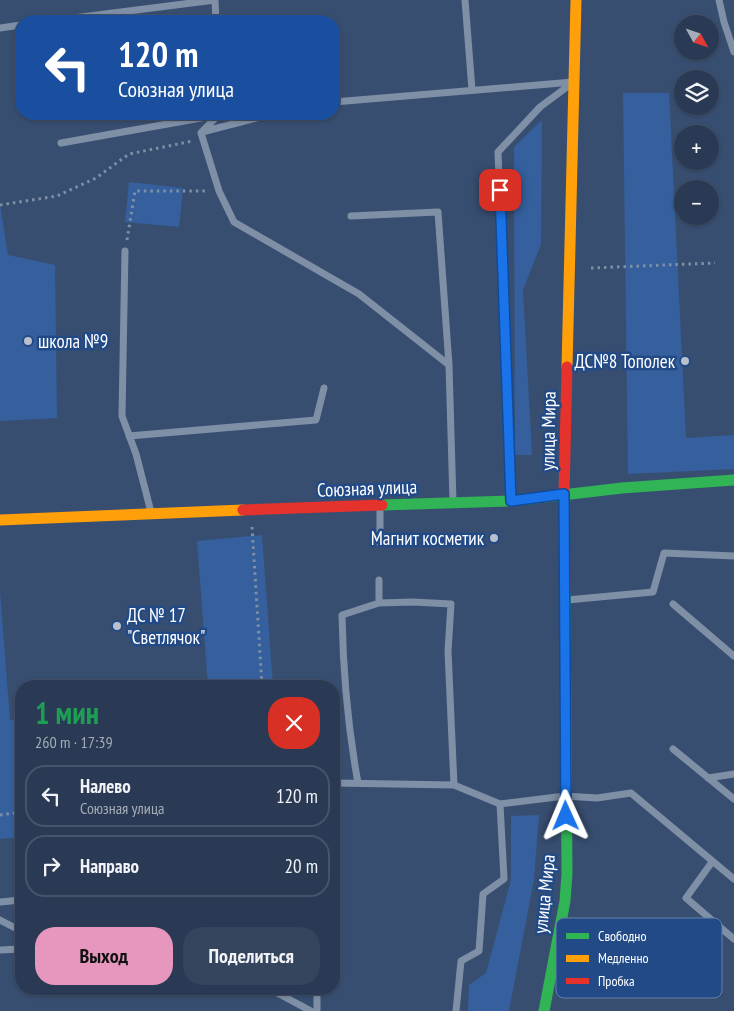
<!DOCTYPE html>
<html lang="ru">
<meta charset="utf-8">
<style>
body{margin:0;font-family:"PT Sans Narrow",sans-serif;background:#36455e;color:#f1f3f6;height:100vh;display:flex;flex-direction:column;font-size:19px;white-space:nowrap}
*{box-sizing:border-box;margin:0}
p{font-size:16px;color:#a5adb8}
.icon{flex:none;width:28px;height:28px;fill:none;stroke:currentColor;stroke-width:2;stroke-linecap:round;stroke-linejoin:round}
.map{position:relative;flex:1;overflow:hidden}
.panel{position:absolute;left:15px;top:680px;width:325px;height:315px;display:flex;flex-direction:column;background:#2a3a54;border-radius:20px;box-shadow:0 1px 4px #0004,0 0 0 1px #46546b}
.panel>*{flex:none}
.top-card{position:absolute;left:15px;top:15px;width:325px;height:105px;border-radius:20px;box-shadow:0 1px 4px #0004,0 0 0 1px #46546b;background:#1a4fa0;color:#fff;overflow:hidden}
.needle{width:32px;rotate:130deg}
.buttons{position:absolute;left:674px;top:15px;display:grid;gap:10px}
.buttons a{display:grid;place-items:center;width:45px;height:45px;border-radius:50%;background:#2a3a54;box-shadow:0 1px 4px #0004,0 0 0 1px #46546b;font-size:25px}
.pin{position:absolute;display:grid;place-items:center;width:42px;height:42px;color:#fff;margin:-21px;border-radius:10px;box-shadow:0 2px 8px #0006}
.me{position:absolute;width:55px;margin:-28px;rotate:359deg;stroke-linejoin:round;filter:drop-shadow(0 0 4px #0008)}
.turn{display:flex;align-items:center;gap:18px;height:105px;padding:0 20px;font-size:22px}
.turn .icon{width:65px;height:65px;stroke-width:2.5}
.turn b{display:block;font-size:35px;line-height:42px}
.round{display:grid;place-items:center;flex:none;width:52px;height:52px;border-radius:20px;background:#36455e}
.overview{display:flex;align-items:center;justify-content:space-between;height:85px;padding:0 20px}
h1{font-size:30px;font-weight:700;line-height:38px;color:#1e9e55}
.cta{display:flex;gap:10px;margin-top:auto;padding:10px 20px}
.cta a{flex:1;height:58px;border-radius:20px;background:#e797bd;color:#111;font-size:20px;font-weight:700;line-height:58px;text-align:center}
.cta a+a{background:#36455e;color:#f1f3f6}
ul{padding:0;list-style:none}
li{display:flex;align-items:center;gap:15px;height:62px;margin:0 10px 8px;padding:0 10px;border:2px solid #46546b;border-radius:20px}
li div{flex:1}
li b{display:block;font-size:19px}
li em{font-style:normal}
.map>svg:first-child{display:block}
</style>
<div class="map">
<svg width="734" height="1011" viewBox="0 0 734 1011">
<rect width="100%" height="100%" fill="#384e70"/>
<path fill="#35609d" d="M623,93h46l17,345 48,-3v34l-106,5z
M542,120l-1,124 -18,46 9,165h-17l-1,-308z
M129,182l54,6 -4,39 -54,-5z
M0,204l8,51 47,10 2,153 -57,3z
M262,535l11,151h-65l-11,-145z
M0,592l10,128h11v117l-21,2z
M539,815l-5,64 -25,132h-41l1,-26 17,-12 25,-93v-64z"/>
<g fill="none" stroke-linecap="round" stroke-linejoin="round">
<path stroke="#7f8fa6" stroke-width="3" stroke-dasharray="2.5 4" stroke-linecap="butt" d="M0,205l57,-9 39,-18 33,-24 64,-13
M127,240l8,-49h74
M591,268l124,-5
M252,527l10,159
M0,815l21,-3"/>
<path stroke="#7f8fa6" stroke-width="7" d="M215,0l1,21
M465,0l7,90
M719,0l5,22 10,30
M50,21l165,-21
M0,28l21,-3
M334,102l239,-20
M218,114v1l-17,18 18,58 15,31 125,72 90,71
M202,132l70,-18
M61,143l157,-28
M351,216l87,-4 11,153 4,137
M125,251l-3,165 14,38 15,58
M129,436l187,-16 8,-32
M511,501l-13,-349 42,-45 31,-23
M380,543v-35
M567,600l86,-8 11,-39 70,3
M379,603v-23
M673,604l61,52
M673,749l61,50
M708,778l26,-4
M334,783l120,2 46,19
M358,783c-10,-55 -15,-112 -16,-168l37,-12 34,-1 38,2 -3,47 6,134
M712,862l-26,36 48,41
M0,902l21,-2
M0,920l21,11
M0,950l21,-1
M270,989l41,22
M317,989v22
M456,1011l5,-50 18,-10 4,-57 21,-15 -4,-75 65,-8 32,2 34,-5 103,86"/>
<path stroke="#30b455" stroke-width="11" d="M382,505l129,-4 111,-13 112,-8
M544,1011l21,-110 2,-27 -2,-284"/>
<path stroke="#ff9f0a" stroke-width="11" d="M567,367l9,-367
M0,520l243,-10"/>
<path stroke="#e5322d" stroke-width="11" d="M243,510l139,-5
M565,590l-1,-96 3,-127"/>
</g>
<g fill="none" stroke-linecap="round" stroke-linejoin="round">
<g stroke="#114b97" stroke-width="12">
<path id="route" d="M500,190l11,311 53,-7 2,322"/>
</g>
<use href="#route" stroke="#1a73e8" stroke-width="9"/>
</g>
<g fill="#b9c1cd" stroke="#214a87" stroke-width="2">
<circle cx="28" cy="341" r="5"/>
<circle cx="685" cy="361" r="5"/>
<circle cx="494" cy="538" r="5"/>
<circle cx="117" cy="626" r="5"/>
</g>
<g text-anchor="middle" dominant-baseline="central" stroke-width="5" stroke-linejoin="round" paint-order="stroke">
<g font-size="19" fill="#fff" stroke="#214a87" text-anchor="start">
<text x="38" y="341">школа №9</text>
<text x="675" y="361" text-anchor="end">ДС№8 Тополек</text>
<text x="484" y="538" text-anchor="end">Магнит косметик</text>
<text x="127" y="615">ДС № 17<tspan x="127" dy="22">"Светлячок"</tspan></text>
</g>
<g font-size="19" fill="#fff" stroke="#214a87">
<text transform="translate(548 431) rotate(-89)">улица Мира</text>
<text transform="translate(367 488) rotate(-2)">Союзная улица</text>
<text transform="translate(544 894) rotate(-84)">улица Мира</text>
</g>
</g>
<rect x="556" y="918" width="166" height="80" rx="8" fill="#214a87" stroke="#6480ab" stroke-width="1"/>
<rect x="566" y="933" width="23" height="6" fill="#30b455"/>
<rect x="566" y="955" width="23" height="7" fill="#ff9f0a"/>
<rect x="566" y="978" width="23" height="6" fill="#e5322d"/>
<g font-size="14" fill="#fff">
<text x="598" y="941">Свободно</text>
<text x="598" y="963">Медленно</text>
<text x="598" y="986">Пробка</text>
</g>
</svg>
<div class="buttons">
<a><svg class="needle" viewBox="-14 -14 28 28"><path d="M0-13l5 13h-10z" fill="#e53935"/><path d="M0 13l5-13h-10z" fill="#a5adb8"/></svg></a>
<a><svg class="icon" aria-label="layers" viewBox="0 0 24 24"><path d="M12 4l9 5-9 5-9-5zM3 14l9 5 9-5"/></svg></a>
<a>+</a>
<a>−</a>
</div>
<div class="pin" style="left:500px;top:190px;background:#d93025"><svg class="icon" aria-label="arrive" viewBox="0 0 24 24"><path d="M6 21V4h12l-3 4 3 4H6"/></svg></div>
<svg class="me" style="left:566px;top:816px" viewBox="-20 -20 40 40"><path d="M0-17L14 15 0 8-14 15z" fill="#1a73e8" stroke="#fff" stroke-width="4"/></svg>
<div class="top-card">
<div class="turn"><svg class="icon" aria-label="left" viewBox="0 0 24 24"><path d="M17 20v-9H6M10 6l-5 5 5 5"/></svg><div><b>120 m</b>Союзная улица</div></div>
</div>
<section class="panel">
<div class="overview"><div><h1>1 мин</h1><p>260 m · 17:39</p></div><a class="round" style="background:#d93025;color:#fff"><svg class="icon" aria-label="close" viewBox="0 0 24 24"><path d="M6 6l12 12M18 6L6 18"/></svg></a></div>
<ul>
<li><svg class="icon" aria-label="left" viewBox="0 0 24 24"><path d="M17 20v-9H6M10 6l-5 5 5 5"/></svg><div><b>Налево</b><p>Союзная улица</p></div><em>120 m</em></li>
<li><svg class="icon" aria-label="right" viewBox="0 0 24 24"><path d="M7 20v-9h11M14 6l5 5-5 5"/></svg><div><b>Направо</b></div><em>20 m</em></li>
</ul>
<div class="cta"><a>Выход</a><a>Поделиться</a></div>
</section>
</div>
